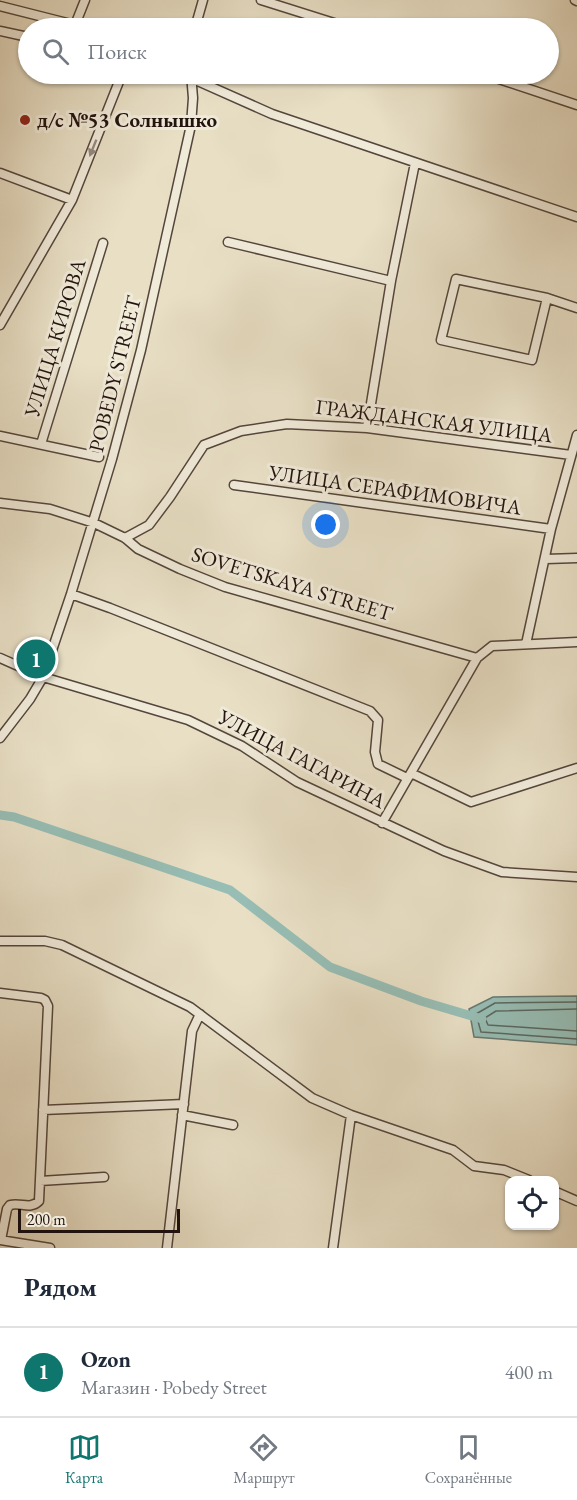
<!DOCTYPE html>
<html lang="ru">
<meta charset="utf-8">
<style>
:root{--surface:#fff;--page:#f2f2f3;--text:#1f2937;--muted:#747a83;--line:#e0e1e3;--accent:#0f766e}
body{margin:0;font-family:"EB Garamond",serif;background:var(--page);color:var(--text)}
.controls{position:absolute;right:18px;bottom:18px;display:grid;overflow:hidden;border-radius:12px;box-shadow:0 2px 4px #0004}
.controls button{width:54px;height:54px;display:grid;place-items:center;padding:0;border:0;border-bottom:2px solid var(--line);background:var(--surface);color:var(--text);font:30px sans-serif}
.scale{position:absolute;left:18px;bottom:15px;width:162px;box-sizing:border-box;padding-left:6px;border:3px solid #22130e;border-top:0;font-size:16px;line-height:21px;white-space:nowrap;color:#22130e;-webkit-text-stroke:4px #f0ead9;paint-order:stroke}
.you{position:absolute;left:326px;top:525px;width:21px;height:21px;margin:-15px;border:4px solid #fff;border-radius:50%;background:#1a73e8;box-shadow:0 0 0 9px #1a73e833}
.badge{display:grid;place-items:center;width:39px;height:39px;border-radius:50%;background:var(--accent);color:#fff;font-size:20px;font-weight:700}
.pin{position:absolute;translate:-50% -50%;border:3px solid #fff;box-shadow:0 2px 6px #0006}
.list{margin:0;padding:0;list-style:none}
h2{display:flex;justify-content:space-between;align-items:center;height:78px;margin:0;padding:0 24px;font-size:26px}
h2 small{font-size:20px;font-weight:400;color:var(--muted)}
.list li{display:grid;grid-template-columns:39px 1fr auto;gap:18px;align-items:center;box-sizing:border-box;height:90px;padding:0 24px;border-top:2px solid var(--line)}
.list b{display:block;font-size:22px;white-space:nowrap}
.list p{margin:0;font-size:20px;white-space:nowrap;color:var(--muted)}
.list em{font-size:20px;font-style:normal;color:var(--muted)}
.icon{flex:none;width:33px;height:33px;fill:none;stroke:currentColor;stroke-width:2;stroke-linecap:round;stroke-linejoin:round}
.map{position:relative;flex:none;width:577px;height:1248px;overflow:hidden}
.search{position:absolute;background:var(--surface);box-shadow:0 2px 4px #0004;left:18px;right:18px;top:18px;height:66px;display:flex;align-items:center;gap:15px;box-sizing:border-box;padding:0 21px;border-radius:33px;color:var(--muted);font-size:22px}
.sheet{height:168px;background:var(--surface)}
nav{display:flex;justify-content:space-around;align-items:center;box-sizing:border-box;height:84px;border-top:2px solid var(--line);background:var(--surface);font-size:16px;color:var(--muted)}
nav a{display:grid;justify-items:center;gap:3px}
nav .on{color:var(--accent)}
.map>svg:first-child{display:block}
.water{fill:#97bdb4;stroke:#687972;stroke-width:1.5}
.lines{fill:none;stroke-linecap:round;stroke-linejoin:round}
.shore{stroke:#5c6861;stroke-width:1.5}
.river{stroke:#97bdb4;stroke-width:9}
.minor-casing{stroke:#54463c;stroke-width:11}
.minor{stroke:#f0ead9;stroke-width:8}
.oneway{fill:#93897e}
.poi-dot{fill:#8f2418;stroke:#f0ead9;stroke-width:2}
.labels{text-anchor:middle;stroke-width:6;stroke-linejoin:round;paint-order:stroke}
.poi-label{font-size:21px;font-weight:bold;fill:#22130e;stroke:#f0ead9;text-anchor:start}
.street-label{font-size:21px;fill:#22130e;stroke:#f0ead9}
</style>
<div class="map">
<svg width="577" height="1248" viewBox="0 0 577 1248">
<rect width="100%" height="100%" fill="#e8dfc5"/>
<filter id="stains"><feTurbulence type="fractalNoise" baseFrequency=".00333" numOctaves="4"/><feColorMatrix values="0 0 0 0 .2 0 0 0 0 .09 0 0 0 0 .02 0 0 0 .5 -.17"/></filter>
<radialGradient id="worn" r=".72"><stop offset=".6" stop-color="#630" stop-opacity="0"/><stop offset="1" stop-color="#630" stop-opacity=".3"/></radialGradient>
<path class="water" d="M 577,996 L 577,1045 L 474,1037 L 469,1009 L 493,997 Z"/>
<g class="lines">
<path class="shore" d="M 577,1002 L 495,1003 L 476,1014 L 481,1032 L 577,1039
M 577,1009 L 496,1011 L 485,1018 L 488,1025 L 577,1031"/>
<path class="river" d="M 0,815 L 14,817 L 230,890 L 330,967 L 421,1001 L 482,1019"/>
<g class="minor-casing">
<path id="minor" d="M 261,0 L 350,28
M 575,0 L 577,1
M 0,6 L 75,25 L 83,28
M 75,25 L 85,0
M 195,28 L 203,0
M 0,31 L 28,37
M 173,74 L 191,78 L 272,114 L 577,217
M 484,74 L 577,105
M 0,173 L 72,200
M 228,242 L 391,281
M 547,298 L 532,360 L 441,340 L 456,279 L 547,298 L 577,308
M 0,325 L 72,200 L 122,74
M 367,428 L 391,281 L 415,163
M 0,436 L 99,457
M 41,444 L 103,243
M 234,485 L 551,529
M 0,503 L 50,509 L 94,523 L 125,538 L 138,549 L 180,569 L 225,587 L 477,658
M 125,538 L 149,525 L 170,497 L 204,445 L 241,431 L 287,424 L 367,428 L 571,455
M 546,559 L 577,558
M 71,594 L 110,608 L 370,711 L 378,720 L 375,752 L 378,764 L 407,778
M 526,644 L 551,529 L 577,435
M 0,658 L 43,677 L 188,720 L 242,746 L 297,782 L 444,851 L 502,872 L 577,877
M 0,738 L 30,699 L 43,677 L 71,594 L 112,459 L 141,350 L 191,125 L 193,98 L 191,74
M 411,773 L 471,802 L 577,768
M 382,823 L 477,658 L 492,646 L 577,642
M 0,941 L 45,941 L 62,945 L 190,1007 L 312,1098 L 351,1115 L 453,1150 L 474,1166 L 504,1170 L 529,1180
M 0,993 L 41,998 L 45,1000 L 48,1006 L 39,1201 C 30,1210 21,1202 10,1205 L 7,1209 L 1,1240
M 43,1110 L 184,1104
M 182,1115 L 233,1125
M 40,1181 L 104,1177
M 554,1191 L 577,1201
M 0,1240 L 50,1248
M 167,1248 L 192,1031 L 200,1014
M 333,1248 L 351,1115"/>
</g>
<use href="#minor" class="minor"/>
</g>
<defs><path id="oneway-solid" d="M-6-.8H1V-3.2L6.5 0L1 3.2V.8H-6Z" transform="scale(1.5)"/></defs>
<use class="oneway" href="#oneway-solid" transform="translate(93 148) rotate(112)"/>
<circle class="poi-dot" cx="25" cy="120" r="6"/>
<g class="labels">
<g class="poi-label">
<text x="37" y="127">д/с №53 Солнышко</text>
</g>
<g class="street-label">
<text transform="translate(55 338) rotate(-73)" y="7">УЛИЦА КИРОВА</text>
<text transform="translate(115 374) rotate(-76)" y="7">POBEDY STREET</text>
<text transform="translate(434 421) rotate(7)" y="7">ГРАЖДАНСКАЯ УЛИЦА</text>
<text transform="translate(395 490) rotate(8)" y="7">УЛИЦА СЕРАФИМОВИЧА</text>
<text transform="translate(292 584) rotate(17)" y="7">SOVETSKAYA STREET</text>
<text transform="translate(302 759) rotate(28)" y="7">УЛИЦА ГАГАРИНА</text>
</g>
</g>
<rect width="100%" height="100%" filter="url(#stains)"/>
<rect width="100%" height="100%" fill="url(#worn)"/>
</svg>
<div class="controls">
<button><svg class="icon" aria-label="locate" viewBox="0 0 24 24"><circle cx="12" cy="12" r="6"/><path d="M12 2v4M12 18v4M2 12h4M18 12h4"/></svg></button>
</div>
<div class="scale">200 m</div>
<div class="you"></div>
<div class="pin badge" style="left:36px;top:659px">1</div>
<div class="search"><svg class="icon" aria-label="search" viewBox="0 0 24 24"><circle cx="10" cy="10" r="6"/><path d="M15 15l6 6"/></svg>Поиск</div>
</div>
<section class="sheet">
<h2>Рядом<small></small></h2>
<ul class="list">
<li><span class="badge">1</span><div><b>Ozon</b><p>Магазин · Pobedy Street</p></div><em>400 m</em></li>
</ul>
</section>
<nav>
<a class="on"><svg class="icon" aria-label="map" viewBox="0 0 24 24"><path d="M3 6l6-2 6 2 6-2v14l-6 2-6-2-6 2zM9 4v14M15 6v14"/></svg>Карта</a>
<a><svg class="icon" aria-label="directions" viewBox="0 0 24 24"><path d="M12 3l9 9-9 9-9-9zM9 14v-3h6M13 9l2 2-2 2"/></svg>Маршрут</a>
<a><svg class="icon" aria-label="saved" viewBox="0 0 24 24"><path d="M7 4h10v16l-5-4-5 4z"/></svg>Сохранённые</a>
</nav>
